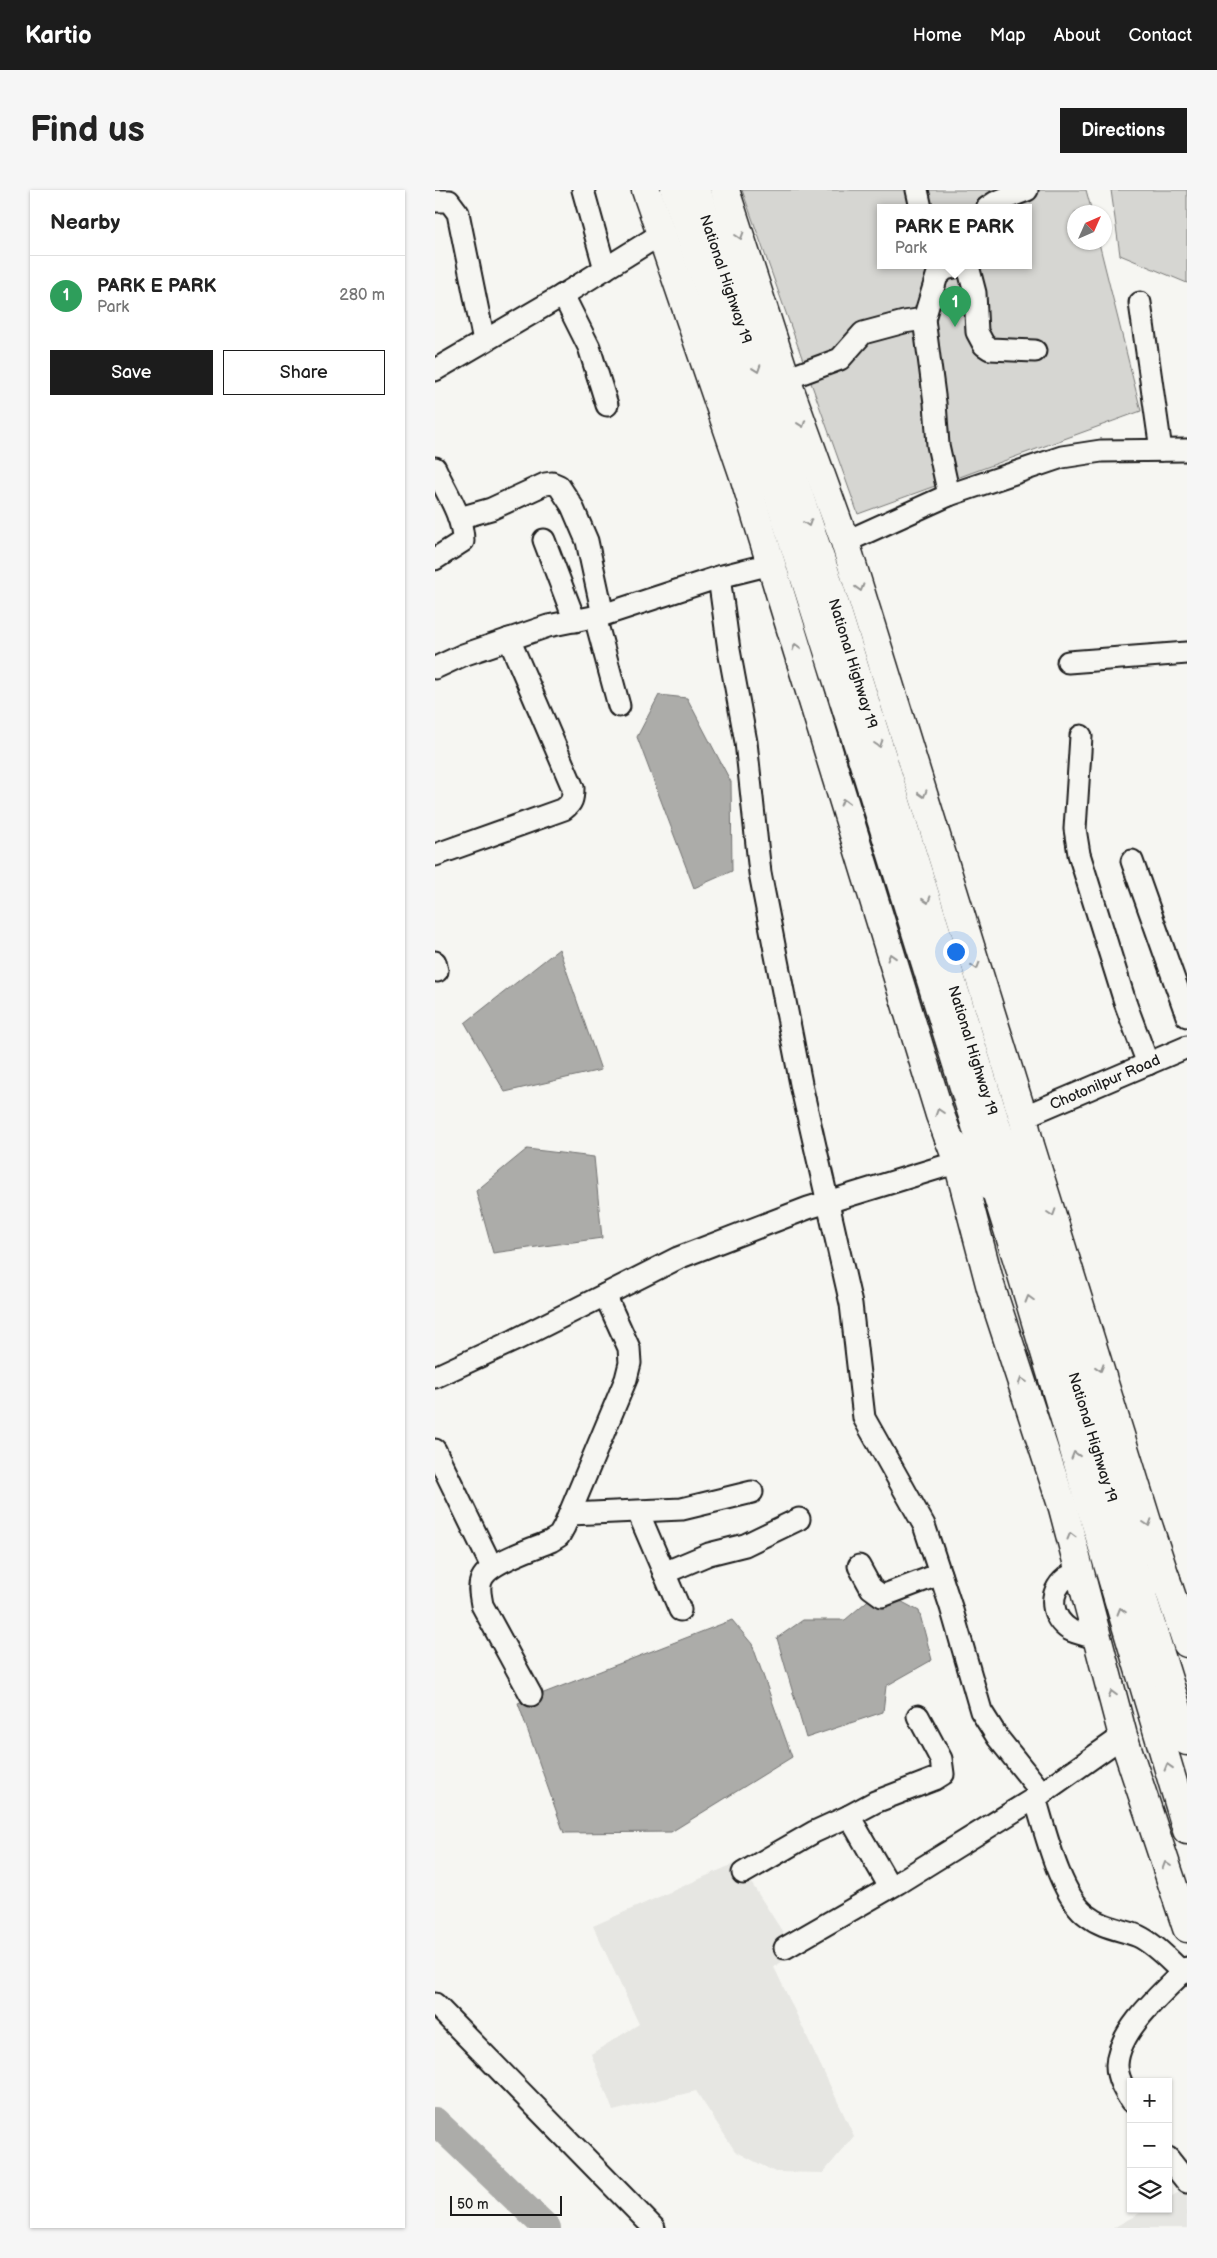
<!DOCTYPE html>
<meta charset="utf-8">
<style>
:root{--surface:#fff;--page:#f6f6f6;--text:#222;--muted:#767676;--line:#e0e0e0;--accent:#1c1c1c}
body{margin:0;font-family:"Balsamiq Sans",sans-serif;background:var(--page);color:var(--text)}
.controls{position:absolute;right:15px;bottom:15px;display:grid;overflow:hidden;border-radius:0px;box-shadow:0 1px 4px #0004}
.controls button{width:45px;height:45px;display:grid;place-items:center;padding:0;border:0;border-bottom:1px solid var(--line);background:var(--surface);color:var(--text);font:25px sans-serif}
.compass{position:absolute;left:632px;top:15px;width:45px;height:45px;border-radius:50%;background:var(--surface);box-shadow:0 1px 4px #0004;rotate:45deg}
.scale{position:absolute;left:15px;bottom:12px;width:112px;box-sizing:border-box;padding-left:5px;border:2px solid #1c1c1c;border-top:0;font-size:14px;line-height:18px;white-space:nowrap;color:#1c1c1c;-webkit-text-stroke:4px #f6f6f2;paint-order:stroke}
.you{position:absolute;left:520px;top:761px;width:18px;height:18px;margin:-12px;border:4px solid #fff;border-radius:50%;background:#1a73e8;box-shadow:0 0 0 8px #1a73e833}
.badge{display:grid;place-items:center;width:32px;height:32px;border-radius:50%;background:var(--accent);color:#fff;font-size:16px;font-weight:700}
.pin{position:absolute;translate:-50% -41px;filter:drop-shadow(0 1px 2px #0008)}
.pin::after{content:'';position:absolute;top:26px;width:18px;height:15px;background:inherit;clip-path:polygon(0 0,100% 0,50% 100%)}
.popup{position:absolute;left:442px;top:14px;width:155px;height:65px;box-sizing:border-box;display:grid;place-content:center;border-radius:0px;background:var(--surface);filter:drop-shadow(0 1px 4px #0005);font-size:16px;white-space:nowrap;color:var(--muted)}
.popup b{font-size:19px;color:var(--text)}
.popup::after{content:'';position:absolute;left:50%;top:100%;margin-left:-10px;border:10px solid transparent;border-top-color:var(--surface)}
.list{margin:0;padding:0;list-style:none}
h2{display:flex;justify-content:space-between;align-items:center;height:65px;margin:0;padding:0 20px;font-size:21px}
h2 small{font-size:16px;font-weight:400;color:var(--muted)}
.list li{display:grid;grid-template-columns:32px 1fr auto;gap:15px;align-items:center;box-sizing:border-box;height:80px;padding:0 20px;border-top:1px solid var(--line)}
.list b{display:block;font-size:19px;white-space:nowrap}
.list p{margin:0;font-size:16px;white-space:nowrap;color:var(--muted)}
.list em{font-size:16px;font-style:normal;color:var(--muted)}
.actions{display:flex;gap:10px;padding:15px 20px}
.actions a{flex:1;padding:11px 0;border:1px solid var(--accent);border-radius:0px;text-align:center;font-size:18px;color:var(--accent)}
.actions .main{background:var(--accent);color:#fff}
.icon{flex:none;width:28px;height:28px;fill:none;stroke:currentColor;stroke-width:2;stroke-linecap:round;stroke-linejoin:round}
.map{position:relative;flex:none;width:752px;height:2038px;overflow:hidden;border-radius:0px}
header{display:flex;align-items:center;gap:30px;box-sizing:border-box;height:70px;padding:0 25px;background:var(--accent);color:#fff}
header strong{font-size:24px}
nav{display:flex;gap:28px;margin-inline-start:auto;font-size:18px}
.intro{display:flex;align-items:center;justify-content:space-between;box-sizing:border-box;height:120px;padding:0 30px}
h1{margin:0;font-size:35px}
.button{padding:12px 22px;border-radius:0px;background:var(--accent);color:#fff;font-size:18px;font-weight:700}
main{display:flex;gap:30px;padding:0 30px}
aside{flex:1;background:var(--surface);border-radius:0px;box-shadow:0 1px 4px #0004}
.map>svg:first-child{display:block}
.built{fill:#e6e6e2}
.green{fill:#d6d6d2;stroke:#797977;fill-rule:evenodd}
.water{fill:#acaca9;stroke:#727271}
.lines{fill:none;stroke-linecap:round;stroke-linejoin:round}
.river{stroke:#acaca9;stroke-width:28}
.minor-casing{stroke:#1c1c1c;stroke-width:25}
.major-casing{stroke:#1c1c1c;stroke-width:31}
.highway-casing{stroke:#1c1c1c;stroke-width:31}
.minor{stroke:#f6f6f2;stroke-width:21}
.major{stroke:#f6f6f2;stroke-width:28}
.highway{stroke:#f6f6f2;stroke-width:28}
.oneway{stroke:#949492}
.labels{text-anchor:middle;stroke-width:5;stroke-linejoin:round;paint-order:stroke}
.street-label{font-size:15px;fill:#1c1c1c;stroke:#f6f6f2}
</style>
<header>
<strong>Kartio</strong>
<nav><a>Home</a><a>Map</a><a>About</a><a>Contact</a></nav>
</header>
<div class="intro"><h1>Find us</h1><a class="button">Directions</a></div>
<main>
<aside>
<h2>Nearby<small></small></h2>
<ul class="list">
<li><span class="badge" style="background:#2e9e5b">1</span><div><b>PARK E PARK</b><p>Park</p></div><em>280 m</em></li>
</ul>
<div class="actions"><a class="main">Save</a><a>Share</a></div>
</aside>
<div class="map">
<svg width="752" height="2038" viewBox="0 0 752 2038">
<rect width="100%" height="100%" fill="#f6f6f2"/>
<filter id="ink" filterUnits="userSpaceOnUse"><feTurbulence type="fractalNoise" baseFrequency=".02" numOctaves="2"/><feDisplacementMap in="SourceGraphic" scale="10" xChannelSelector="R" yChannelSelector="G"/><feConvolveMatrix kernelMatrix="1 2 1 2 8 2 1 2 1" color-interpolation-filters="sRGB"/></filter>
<g filter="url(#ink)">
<path class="built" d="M 303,1672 L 361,1763 L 339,1777 L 419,1946 L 388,1983 L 340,1982 L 300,1961 L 261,1901 L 178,1921 L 156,1864 L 204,1834 L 158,1736 Z
M 752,1998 L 752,2038 L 678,2038 L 712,2019 L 733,2019 L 733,2008 Z"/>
<path class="green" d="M 307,0 L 651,0 L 657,22 L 640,22 L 640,52 L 664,53 L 706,221 L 423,324 ZM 446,18 L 594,18 L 594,76 L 446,76 Z
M 676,0 L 752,0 L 752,93 L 685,65 Z"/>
<path class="water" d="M 224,505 L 252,508 L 296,592 L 297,681 L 259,698 L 202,547 Z
M 124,759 L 166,880 L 70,902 L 30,833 Z
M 92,959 L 159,967 L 167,1048 L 58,1063 L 41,1001 Z
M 445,1400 L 484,1421 L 497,1470 L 451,1496 L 448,1522 L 371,1548 L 342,1448 L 368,1430 L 410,1430 Z
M 297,1430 L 317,1454 L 357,1567 L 236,1642 L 129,1643 L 83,1513 Z"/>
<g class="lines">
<path class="river" d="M 0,1931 L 112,2038"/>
<g class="minor-casing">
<g id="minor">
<path d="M 148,0 L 170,79"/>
<path d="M 482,0 L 486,18"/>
<path d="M 0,11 L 14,11 L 23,23 L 49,151"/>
<path d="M 552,18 L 561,12 L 592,0"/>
<path d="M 533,76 L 540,103 L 542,142 L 549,155 L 555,159 L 600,161"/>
<path d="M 128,105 L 154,157 L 172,215"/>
<path d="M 705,113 L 726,260"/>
<path d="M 489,129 L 500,213 L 503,255 L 514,305"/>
<path d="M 0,180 L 128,105 L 226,44"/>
<path d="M 351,189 L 405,169 L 428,143 L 469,132 L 489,129 L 502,86 L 510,79 L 523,76"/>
<path d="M 0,278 C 10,301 28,325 28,351 L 0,369"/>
<path d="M 24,328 L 56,319 L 110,294 L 117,293 L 124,296 L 137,316 L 152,351 L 168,425"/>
<path d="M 109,350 L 140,431"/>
<path d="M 410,352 L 514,305 L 627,267 L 666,261 L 752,260"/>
<path d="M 284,387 L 294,460 L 311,552 L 325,683 L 367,899 L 416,1114 L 429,1228 L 489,1335 L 516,1417 L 546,1521 L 563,1548 L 607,1603"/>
<path d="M 160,427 L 184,516"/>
<path d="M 633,472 L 752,463"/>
<path d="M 0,478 L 28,465 L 113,436 L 168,425 L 284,387 L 336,374"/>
<path d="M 646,546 L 640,639 L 644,664 L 691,815 L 713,874"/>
<path d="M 0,665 L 129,619 C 137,613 138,609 138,598 L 74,449"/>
<path d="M 697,671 L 752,826"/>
<path d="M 0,772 L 2,781"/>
<path id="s1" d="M 588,927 L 752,857"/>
<path d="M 0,1187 L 80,1150 L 243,1068 L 373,1018 L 523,972"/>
<path d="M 0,1260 L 57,1377"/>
<path d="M 203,1322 L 245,1420"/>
<path d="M 135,1324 L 247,1319 L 317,1302"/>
<path d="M 424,1376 L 436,1398 L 447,1406 L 505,1384"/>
<path d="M 645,1381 C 641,1384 635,1385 631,1388 C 612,1403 616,1428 635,1440 C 642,1444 653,1445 661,1448"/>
<path d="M 229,1383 L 274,1364 L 310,1355 L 364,1329"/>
<path d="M 96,1505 L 47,1415 C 46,1407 43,1399 46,1391 C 52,1372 98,1359 116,1351 L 124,1346 L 129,1337 L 191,1189 L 195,1173 L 194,1158 L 170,1105"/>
<path d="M 600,1608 C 610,1640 625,1707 653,1726 C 668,1738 686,1739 703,1746 C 720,1754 734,1770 747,1782"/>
<path d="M 414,1626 L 440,1612 L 500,1589 L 508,1584 L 506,1569 L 483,1526"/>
<path d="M 308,1683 L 379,1642 L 414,1626 L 455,1697"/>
<path d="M 350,1758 L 463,1693 L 600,1608 L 688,1546"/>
<path d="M 0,1814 L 219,2038"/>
<path d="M 696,1911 C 689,1900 682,1888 682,1875 C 683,1840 729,1801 752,1778"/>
<path d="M 733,1968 L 752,1992"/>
</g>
</g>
<g class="major-casing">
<path id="major" d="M 211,0 L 309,286 L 505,925 L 523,972 L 556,1098 L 628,1318 L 688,1546 L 752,1738
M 290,0 L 351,189 L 410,352 L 588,927 L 594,952 L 712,1332 L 752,1453"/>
</g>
<g class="highway-casing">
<g id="highway">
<path d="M 240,0 L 337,285 L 426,564 L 585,1078 L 752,1640"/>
<path id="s2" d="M 261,0 L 391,386 L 752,1551"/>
<path d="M 514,949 L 554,996"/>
<path d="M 581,998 L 594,952"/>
<path d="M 702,1393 L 731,1389"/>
</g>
</g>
<use href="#minor" class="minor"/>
<use href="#major" class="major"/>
<use href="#highway" class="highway"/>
</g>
<defs><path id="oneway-chevron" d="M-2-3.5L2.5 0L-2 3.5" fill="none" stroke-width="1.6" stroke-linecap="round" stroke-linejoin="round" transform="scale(1.25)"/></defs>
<g class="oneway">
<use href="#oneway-chevron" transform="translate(305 46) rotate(72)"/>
<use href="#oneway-chevron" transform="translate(322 179) rotate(71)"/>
<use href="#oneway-chevron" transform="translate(367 234) rotate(70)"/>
<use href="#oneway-chevron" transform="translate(373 333) rotate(72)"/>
<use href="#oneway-chevron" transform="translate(425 398) rotate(73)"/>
<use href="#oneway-chevron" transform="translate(361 457) rotate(-107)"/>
<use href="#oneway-chevron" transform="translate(444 554) rotate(72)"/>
<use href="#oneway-chevron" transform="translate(488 604) rotate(73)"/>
<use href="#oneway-chevron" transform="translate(409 612) rotate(-107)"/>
<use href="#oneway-chevron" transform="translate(492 710) rotate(73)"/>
<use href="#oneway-chevron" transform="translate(456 767) rotate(-107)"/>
<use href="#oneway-chevron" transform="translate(541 776) rotate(73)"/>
<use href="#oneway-chevron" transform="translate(504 922) rotate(-108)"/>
<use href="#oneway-chevron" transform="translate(617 1023) rotate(72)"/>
<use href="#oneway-chevron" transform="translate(594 1109) rotate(-106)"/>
<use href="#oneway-chevron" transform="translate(665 1178) rotate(73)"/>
<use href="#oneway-chevron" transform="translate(587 1191) rotate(-108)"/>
<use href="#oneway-chevron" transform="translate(640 1265) rotate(-107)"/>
<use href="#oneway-chevron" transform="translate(713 1333) rotate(72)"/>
<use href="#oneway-chevron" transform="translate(636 1346) rotate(-105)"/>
<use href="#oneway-chevron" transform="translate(686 1421) rotate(-106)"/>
<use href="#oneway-chevron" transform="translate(677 1504) rotate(-106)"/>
<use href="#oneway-chevron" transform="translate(733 1577) rotate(-107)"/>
<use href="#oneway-chevron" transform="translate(731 1675) rotate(-108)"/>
</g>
</g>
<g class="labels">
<g class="street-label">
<text dy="5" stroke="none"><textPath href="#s2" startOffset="94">National Highway 19</textPath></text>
<text dy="5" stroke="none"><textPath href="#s2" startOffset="499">National Highway 19</textPath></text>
<text dy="5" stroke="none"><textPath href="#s2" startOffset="904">National Highway 19</textPath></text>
<text dy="5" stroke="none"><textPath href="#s1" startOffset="89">Chotonilpur Road</textPath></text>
<text dy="5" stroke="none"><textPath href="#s2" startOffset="1309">National Highway 19</textPath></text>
</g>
</g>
</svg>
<div class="controls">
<button>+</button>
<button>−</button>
<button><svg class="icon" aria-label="layers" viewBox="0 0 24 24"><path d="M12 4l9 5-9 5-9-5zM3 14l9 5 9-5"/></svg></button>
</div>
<svg class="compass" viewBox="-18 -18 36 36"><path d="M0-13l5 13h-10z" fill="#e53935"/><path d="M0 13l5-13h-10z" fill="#767676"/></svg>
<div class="scale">50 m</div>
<div class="you"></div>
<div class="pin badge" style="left:520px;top:137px;background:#2e9e5b">1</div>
<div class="popup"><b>PARK E PARK</b>Park</div>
</div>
</main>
